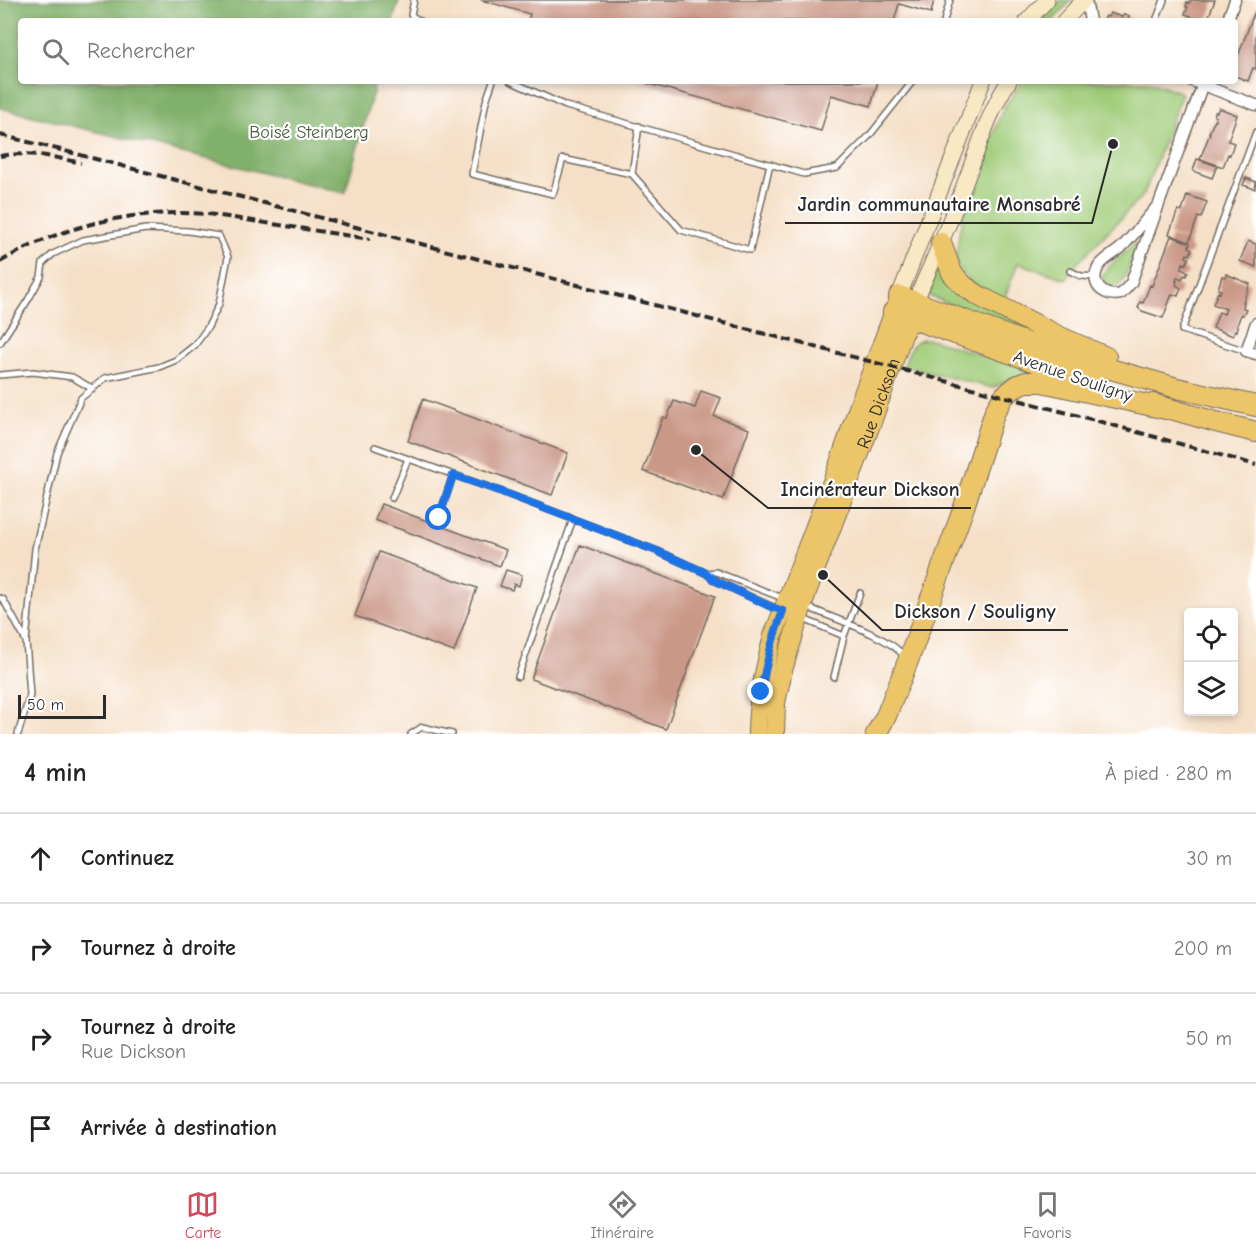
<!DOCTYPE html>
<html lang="fr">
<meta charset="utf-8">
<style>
:root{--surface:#fff;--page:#f2f2f2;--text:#222;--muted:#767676;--line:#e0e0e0;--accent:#d1495b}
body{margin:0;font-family:"Comic Neue",sans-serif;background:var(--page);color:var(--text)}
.controls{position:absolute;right:18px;bottom:18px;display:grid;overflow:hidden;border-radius:6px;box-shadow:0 3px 9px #0003}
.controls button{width:54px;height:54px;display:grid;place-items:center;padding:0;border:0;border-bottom:2px solid var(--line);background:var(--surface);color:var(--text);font:30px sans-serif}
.scale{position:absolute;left:18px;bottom:15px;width:88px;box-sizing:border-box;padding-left:6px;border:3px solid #2b2b2b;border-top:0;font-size:16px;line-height:21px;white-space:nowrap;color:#2b2b2b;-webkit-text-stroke:4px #fff;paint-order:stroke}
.stop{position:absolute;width:18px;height:18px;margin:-14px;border:4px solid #1a73e8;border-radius:50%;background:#fff}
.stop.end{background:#1a73e8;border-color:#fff;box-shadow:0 2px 6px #0008}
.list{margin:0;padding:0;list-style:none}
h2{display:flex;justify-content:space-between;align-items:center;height:78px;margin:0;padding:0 24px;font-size:26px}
h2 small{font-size:20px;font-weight:400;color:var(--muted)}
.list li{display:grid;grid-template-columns:39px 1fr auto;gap:18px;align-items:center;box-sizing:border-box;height:90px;padding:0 24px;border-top:2px solid var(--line)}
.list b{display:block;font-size:22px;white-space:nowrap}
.list p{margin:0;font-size:20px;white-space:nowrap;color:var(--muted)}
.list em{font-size:20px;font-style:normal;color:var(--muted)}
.icon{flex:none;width:33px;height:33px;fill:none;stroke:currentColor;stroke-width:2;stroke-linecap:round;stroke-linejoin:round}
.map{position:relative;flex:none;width:1256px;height:734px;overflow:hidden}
.search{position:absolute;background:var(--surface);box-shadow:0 3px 9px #0003;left:18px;right:18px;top:18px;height:66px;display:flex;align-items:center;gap:15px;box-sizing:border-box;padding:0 21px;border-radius:6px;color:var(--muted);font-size:22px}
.sheet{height:438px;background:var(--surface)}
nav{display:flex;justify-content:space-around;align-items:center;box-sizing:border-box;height:84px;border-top:2px solid var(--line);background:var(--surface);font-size:16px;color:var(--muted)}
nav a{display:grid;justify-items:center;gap:3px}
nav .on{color:var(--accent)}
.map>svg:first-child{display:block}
.green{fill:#a0cc79;stroke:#667c52;stroke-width:1.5}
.forest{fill:#80b069;stroke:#566e4a;stroke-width:1.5}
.building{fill:#ca9887}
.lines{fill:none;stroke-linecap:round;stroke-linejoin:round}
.lane-casing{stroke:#726a61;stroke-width:8}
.street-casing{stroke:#726a61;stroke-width:13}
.secondary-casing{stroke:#726a61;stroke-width:17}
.primary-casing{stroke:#726a61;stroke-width:20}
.highway-casing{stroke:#726a61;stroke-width:22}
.lane{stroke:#fff;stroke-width:5}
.street{stroke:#fff;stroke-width:10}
.secondary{stroke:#f8e8c3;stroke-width:15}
.primary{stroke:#edc569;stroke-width:18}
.highway{stroke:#edc569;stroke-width:20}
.rail{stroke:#2b2b2b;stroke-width:4;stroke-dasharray:9 4.5;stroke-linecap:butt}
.route{stroke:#1a73e8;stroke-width:8}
.labels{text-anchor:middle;stroke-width:4.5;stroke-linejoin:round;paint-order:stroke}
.park-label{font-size:18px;fill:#4e5b42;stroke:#fff}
.street-label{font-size:18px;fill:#2b2b2b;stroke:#fff}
.leader{fill:none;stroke:#2b2b2b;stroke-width:2}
.callout-dot{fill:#2b2b2b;stroke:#fff;stroke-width:2}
.callout-label{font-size:20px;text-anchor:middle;font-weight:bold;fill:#2b2b2b;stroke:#fff;stroke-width:4.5;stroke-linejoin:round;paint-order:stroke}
</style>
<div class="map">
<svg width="1256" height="734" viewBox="0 0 1256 734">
<rect width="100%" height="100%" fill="#fff"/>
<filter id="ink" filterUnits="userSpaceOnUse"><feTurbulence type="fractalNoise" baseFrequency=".0167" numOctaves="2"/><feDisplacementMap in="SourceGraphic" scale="12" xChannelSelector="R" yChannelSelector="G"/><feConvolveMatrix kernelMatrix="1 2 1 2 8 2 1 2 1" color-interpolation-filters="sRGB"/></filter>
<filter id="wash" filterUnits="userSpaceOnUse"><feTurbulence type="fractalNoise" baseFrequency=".008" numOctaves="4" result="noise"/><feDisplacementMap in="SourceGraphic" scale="24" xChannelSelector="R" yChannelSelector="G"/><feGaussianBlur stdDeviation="1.35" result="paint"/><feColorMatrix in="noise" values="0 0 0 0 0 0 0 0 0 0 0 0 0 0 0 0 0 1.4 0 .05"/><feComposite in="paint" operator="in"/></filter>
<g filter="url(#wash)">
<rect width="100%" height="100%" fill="#f5dfc6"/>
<path class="green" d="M 1061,0 L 1072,0 L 1052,21 L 1041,21 Z
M 1022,81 L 1150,81 L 1182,93 L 1144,194 L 1071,270 L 1066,279 L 1018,263 L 1003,302 L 973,286 L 957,265 L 956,256 L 960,229 L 965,209 L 998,122 L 1003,109 Z
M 1134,244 L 1137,245 C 1133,255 1125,286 1114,288 C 1110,288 1108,287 1105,285 L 1102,278 C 1105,267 1125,254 1134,244 Z
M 939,263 L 1032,331 L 1030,337 L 929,296 L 929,289 Z
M 923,339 L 934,340 L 997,360 L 1027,367 L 1028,374 L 1015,377 L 993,388 L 904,366 C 908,355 910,342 923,339 Z"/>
<path class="forest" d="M 0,0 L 399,0 L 393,21 L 21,21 L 21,81 L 376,81 L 345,193 L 0,108 Z"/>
<g id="blocks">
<path class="building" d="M 481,0 L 934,0 L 931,13 L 899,4 L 894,21 L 528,21 L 530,14 Z
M 1191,0 L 1215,0 L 1207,21 L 1197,18 L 1202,21 L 1189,21 L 1191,16 L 1185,14 L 1188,7 L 1186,7 L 1187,2 L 1189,3 Z
M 1256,8 L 1256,69 L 1253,68 L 1248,81 L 1235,76 L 1235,64 Z
M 1110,13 L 1122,17 L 1124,14 L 1129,16 L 1128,21 L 1104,20 L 1106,16 L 1108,17 Z
M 638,81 L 878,81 L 871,106 L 831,95 L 821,131 Z
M 1219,108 L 1237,115 L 1228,141 L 1234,143 L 1230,155 L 1228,154 L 1223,167 L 1200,159 L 1210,133 L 1209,133 L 1216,117 L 1214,116 L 1215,112 L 1217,112 Z
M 1197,159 L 1217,166 L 1212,178 L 1193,171 Z
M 1246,178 L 1256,182 L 1255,189 L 1243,185 Z
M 1187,195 L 1207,202 L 1201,218 L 1198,217 L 1189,242 L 1169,234 L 1178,210 L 1182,211 Z
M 1171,236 L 1190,243 L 1189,247 L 1192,249 L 1190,255 L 1187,254 L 1186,257 L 1189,258 L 1186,264 L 1183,263 L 1182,268 L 1188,272 L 1186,276 L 1184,275 L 1182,279 L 1177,277 L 1176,281 L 1177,281 L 1176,285 L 1181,288 L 1178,296 L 1172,294 L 1163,318 L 1142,311 L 1138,308 L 1140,302 L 1143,303 L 1150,285 L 1152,286 Z
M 1248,241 L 1256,244 L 1256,267 L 1240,261 Z
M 1226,274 L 1250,284 L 1243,302 L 1244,302 L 1243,308 L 1246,309 L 1243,315 L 1241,314 L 1237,326 L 1238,326 L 1237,331 L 1235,330 L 1233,336 L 1213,328 L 1219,312 L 1224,314 L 1226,309 L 1213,304 L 1218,292 L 1220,293 L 1221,290 L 1218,289 L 1222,276 L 1225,277 Z
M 701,391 L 721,398 L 714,416 L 749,429 L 723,500 L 643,471 L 663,417 L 667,418 L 674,401 L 695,408 Z
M 423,399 L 568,453 L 552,495 L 408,441 Z
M 381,504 L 506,550 L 500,566 L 375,520 Z
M 580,545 L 715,596 L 666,729 L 531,679 Z
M 379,552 L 477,588 L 454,652 L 355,616 Z
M 506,570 L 522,575 L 519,586 L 514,584 L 512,590 L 500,586 Z"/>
</g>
</g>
<g filter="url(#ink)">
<use href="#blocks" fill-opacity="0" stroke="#726a61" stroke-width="1.5"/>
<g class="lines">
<g class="lane-casing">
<path id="lane" d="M 414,0 L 411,15 L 420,21
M 944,21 L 950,0
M 1156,21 L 1164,0
M 493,81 L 486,101 L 472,174 L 553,194 L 563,159 L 632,174 L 681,230 L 750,250 L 770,164
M 510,81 L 566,106 L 804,174 L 837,168 L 870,135 L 913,81
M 632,174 L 639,126
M 1070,271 L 1081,276 L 1096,277
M 0,343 L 28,300 L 41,277 L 43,263 L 53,254 L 83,240 L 146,229 L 189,231 L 219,236 L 228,257 L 219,304 L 208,327 L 195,345 L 176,360 L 159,367 L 105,378 L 81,398 L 57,453 L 35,549 L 26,641
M 1246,351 L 1182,330 L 1256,132
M 0,375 L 33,372 L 72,377 L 93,389
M 375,447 L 502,492 L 657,551 L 706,573 L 714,580 L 781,611
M 392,498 L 408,459
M 439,518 L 453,475
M 706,573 L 716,572 L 785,599
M 0,598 L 3,599 L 26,641 L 30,695 L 18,734
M 805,606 C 831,618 888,635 905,657
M 801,618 L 844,636
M 518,677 L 573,519
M 834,677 L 844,636 L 860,593
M 411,734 L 422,727 L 452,734"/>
</g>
<g class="street-casing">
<path id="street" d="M 1086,0 L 1090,21
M 1227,21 L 1235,0
M 1192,81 L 1256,105
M 1159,204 C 1146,219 1135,234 1121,248 C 1114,254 1104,259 1099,266 C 1088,284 1104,298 1121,294 L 1131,283 L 1159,204 L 1204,81
M 1256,323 L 1246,351 L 1256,354"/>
</g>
<g class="secondary-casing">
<path id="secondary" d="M 1027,21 L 1047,0
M 1064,21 L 1084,0
M 899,296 L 983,81
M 915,302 C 932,263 950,223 965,183 C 978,149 989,111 1009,81"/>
</g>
<g class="primary-casing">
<g id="primary">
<path d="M 757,734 C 757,701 765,667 773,636 L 838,466 L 860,402 L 899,298"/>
<path id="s1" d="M 775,734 L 776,703 L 783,670 L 807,592 L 872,422 L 914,304"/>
</g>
</g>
<g class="highway-casing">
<path id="highway" d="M 941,243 L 952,273 L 964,286 L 979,296 L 1058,336 L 1106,357
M 899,296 L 1051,352 L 1177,388 L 1256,406
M 893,312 L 1095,383
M 1153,404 L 1216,422 L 1256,432
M 876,734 L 886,716 L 908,661 L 964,507 L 995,411 L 1004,396 L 1018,385 L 1026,382 L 1042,382 L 1166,409"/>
</g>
<use href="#lane" class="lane"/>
<use href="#street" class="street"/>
<use href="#secondary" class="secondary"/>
<use href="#primary" class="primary"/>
<use href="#highway" class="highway"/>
<path class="rail" d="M 0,135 L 65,151 L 1087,418 L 1256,465
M 0,156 C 27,151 55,157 81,163
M 0,262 C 64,224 135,209 208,214 L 370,239"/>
</g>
</g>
<g class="lines" filter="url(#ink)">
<path class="route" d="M 439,518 L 453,475 L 502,492 L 657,551 L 706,573 L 714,580 L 769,606 L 783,611 C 772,638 766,663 761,692"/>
</g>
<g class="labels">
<g class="park-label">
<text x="309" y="138">Boisé Steinberg</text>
</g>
<g class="street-label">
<text transform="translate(1073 376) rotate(19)" y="6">Avenue Souligny</text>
<text dy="6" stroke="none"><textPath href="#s1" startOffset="348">Rue Dickson</textPath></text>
</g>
</g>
<path class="leader" d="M1113 144L1092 223H785M696 450L768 508H971M823 575L882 630H1068"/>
<g class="callout-dot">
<circle cx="1113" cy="144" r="6"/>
<circle cx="696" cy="450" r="6"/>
<circle cx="823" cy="575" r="6"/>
</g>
<g class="callout-label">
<text x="939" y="211">Jardin communautaire Monsabré</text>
<text x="870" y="496">Incinérateur Dickson</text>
<text x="975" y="618">Dickson / Souligny</text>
</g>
</svg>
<div class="controls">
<button><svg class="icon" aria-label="locate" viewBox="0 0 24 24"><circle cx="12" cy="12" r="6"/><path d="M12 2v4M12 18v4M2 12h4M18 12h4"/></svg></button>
<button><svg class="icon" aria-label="layers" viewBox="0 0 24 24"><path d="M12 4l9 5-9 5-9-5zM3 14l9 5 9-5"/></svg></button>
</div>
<div class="scale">50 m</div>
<div class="stop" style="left:439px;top:518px"></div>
<div class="stop end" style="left:761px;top:692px"></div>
<div class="search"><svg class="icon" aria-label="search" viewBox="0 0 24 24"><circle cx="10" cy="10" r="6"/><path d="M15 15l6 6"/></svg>Rechercher</div>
</div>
<section class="sheet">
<h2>4 min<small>À pied · 280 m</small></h2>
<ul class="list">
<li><svg class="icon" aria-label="ahead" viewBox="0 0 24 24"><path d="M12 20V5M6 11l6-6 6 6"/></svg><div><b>Continuez</b></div><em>30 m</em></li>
<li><svg class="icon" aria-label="right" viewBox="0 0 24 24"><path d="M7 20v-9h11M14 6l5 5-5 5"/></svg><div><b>Tournez à droite</b></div><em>200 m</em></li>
<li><svg class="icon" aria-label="right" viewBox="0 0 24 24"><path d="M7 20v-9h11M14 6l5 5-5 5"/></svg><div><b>Tournez à droite</b><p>Rue Dickson</p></div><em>50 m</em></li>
<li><svg class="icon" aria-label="arrive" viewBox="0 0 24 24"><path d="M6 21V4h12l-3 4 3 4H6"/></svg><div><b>Arrivée à destination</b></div></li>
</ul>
</section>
<nav>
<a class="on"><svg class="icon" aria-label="map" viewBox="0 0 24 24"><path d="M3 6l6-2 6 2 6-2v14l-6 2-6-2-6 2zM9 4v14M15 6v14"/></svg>Carte</a>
<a><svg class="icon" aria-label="directions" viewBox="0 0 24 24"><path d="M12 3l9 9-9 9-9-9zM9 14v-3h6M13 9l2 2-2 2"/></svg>Itinéraire</a>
<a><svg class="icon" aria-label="saved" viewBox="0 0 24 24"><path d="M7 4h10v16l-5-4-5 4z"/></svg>Favoris</a>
</nav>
